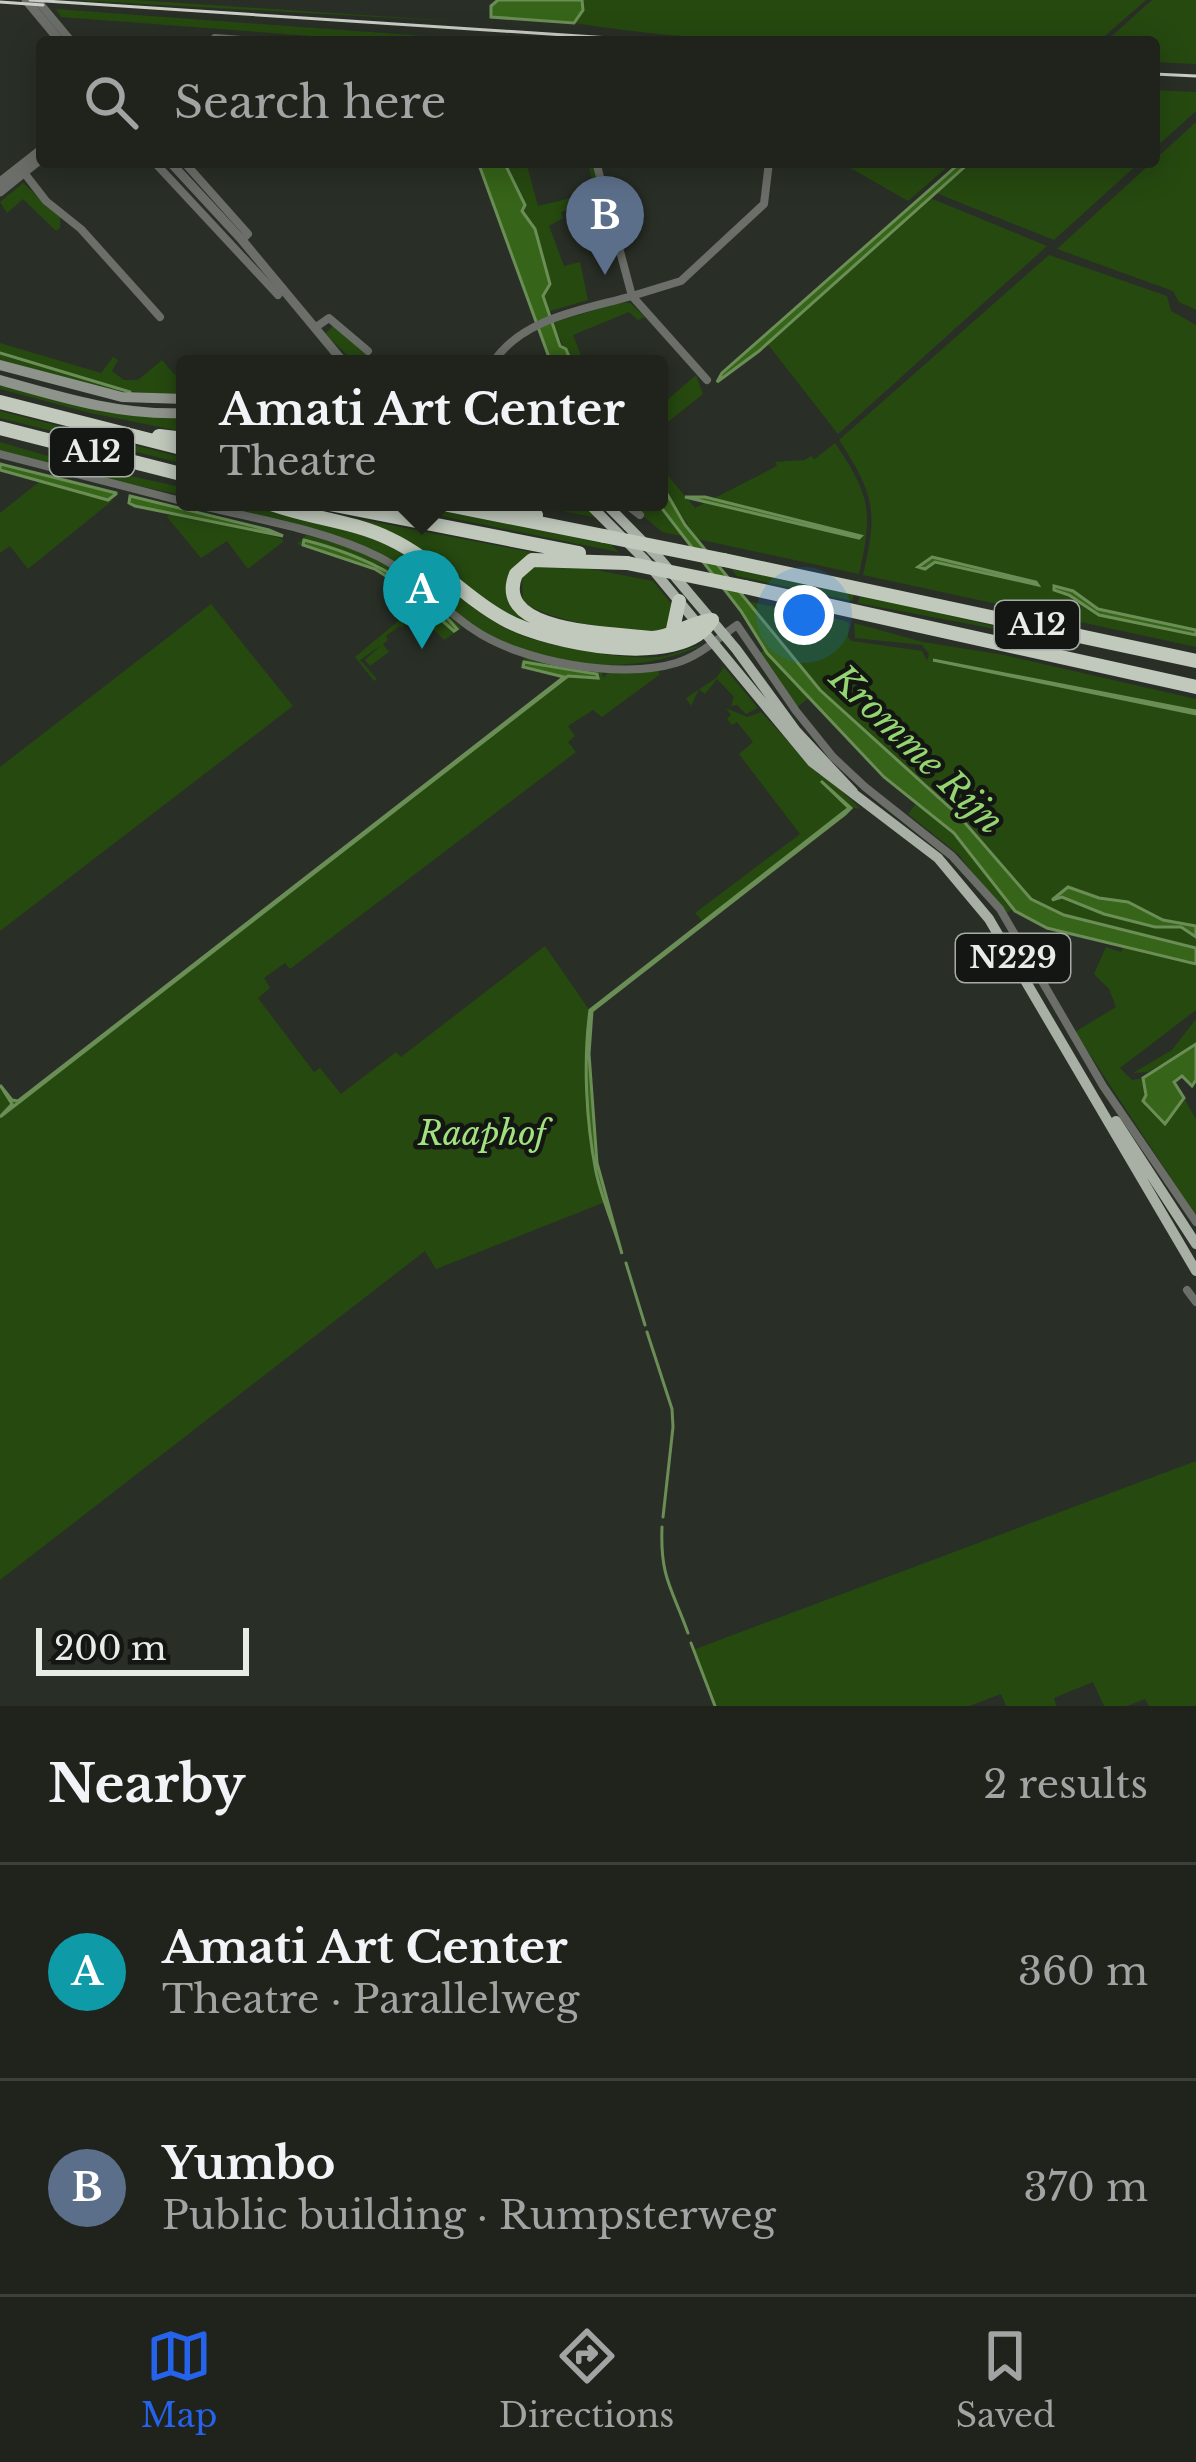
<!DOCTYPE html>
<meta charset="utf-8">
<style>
:root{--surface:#1f231c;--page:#2c2f29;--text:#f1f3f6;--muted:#a1a4a3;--line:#3c403b;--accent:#2563eb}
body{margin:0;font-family:"Libre Baskerville",serif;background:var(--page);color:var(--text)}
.scale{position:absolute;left:36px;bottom:30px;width:213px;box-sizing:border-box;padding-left:12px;border:6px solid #e8ece6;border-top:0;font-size:33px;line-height:42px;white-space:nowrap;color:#e8ece6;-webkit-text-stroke:9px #131612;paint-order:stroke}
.you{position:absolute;left:804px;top:615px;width:42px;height:42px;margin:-30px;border:9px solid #fff;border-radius:50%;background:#1a73e8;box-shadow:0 0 0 18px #1a73e833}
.badge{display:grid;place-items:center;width:78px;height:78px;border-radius:50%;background:var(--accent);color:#fff;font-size:39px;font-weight:700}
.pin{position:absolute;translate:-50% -99px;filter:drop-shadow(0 3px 6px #0008)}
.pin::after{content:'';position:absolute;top:63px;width:42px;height:36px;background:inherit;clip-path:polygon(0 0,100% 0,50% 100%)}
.popup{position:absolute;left:176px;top:355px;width:492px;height:156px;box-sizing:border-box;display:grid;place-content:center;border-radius:12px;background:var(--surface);filter:drop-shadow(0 3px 9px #0005);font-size:39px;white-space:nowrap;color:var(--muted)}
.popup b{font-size:45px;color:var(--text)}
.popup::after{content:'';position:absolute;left:50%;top:100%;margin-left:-24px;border:24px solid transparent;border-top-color:var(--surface)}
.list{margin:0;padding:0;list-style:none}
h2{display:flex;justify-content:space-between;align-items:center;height:156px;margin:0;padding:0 48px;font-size:51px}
h2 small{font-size:39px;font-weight:400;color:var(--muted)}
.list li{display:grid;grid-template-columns:78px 1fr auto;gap:36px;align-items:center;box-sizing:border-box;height:216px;padding:0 48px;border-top:3px solid var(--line)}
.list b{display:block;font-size:45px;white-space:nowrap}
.list p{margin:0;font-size:39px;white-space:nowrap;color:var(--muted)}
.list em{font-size:39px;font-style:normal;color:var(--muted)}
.icon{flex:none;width:66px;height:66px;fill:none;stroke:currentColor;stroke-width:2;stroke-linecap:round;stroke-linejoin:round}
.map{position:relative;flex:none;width:1196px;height:1706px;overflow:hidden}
.search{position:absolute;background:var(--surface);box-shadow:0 6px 30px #0003;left:36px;right:36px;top:36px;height:132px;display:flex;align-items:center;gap:30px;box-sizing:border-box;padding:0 42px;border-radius:12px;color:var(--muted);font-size:45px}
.sheet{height:588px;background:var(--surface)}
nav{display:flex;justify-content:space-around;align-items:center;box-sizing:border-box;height:168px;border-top:3px solid var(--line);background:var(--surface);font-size:33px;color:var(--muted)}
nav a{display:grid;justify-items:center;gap:6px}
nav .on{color:var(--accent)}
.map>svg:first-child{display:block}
.green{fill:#264910}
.water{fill:#366418;stroke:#6b8d56;stroke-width:3}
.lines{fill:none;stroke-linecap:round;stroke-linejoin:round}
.stream{stroke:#6b8d56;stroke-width:3}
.minor{stroke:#6b6e69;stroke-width:8}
.tertiary{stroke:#6b6e69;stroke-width:9}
.secondary{stroke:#8e938b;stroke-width:10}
.primary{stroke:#a8afa5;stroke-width:10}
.motorway{stroke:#c1c9bd;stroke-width:14}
.rail{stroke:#c9cdc6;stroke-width:3}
.motorway-bridge{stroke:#c1c9bd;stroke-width:14}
.labels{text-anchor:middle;stroke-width:9;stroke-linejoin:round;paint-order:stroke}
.shield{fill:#131612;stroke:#a8aca6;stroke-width:3}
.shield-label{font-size:30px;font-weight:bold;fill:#e8ece6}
.park-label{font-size:33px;font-style:italic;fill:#a1e27f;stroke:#131612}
.water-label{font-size:36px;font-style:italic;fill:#94d471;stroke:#131612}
</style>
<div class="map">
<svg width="1196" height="1706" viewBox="0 0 1196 1706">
<rect width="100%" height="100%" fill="#292f26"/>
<path class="green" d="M 73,0 L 136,0 L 468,22 Z
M 582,0 L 1146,0 L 1098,42 C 923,42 747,51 574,23 L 583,10 Z
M 1152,0 L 1196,0 L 1196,64 L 1154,62 L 1154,42 L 1105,42 Z
M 56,9 L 466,39 L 390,42 L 61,17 Z
M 1154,90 L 1196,92 L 1196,111 L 1154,149 Z
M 1196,122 L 1196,310 L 1179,302 L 1173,291 L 1057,249 Z
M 504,162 L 526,162 L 538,206 L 595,192 L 588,163 L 592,163 L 601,195 L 597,203 L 561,212 L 563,218 L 549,226 L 564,266 L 580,262 L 588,300 L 547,312 L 543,296 L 550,284 L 535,229 L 521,211 L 525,205 Z
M 840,162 L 953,162 L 908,201 Z
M 970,162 L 1140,162 L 1054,240 L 936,193 Z
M 23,183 L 60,216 L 60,228 L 56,231 L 23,199 L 7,213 L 0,202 Z
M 930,198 L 1047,246 L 838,434 L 766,342 Z
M 1049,255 L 1167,296 L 1171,311 L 1196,325 L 1196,630 L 1098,609 L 1073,591 L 1055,586 L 1099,615 L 1196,635 L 1196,647 L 863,575 C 878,512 875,495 839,440 Z
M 621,302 L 630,303 L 645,317 L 638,320 L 629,312 L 573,335 L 582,358 L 591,364 L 572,364 L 552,323 Z
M 333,326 L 383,364 L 349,364 L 347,355 L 325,334 Z
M 0,343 L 101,373 L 113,357 L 118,360 L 112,371 L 124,380 L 138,380 L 162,360 L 174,374 L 185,380 L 185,396 L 102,389 L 0,360 Z
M 696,375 L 703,394 L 659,429 L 659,407 Z
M 0,383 L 185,418 L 185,432 L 90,413 L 0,389 Z
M 0,411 L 185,458 L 185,464 L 0,418 Z
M 0,442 L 72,463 L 185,488 L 185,496 L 70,471 L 0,450 Z
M 835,443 C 871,496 873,512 859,574 L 697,539 L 659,480 L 659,465 L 695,508 L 777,466 L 775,462 L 805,460 L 811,456 L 815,459 Z
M 39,482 L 113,500 L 28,569 L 10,546 L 0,553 L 0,513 Z
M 210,502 C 263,502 361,520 404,551 C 443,580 477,618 523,636 C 558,648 623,660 659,657 C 674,655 689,647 702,645 C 625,681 525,667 458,614 C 434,595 414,571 386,557 C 333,529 268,518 210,502 Z
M 373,502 L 398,502 L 612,545 L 618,552 Z
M 515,502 L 580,502 L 598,518 Z
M 641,502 L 657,502 L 682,536 L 662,532 L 635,509 Z
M 176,512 L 280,538 L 284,541 L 248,569 L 227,541 L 201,558 L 167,517 Z
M 348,517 L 536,553 L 526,557 L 508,594 L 518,614 L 540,625 L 536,629 L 495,610 L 404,539 Z
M 307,535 L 357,550 L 398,570 L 462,628 L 444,640 L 417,613 L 403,623 L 403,629 L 400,626 L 386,636 L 388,640 L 383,644 L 389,652 L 370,666 L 365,660 L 380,646 L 360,660 L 377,679 L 374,681 L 355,657 L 421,602 L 454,631 L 457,627 L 379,565 L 297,544 Z
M 570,565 L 653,581 L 673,606 L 667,628 C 640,637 544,621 523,601 L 522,577 L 531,567 Z
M 731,569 L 854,594 L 852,601 L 737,576 Z
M 860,595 L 1059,641 L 858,603 Z
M 746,601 L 842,620 L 849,623 L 848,637 L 852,641 L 922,651 L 927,661 L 929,654 L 922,645 L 855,638 L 854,623 L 923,642 L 1004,655 L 1196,699 L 1196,711 L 939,662 L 1196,714 L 1196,926 L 1164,920 L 1128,902 L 1062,897 L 1104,914 L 1155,927 L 1181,927 L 1196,937 L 1196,948 L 1064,915 L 1031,899 L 959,816 L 820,690 Z
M 211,604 L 293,706 L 0,931 L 0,767 Z
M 767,649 L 767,654 L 809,698 L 796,708 L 759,653 Z
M 525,658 L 602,672 L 603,678 L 609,671 L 659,671 L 659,675 L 602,717 L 593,710 L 568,726 L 575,736 L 568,742 L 576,752 L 290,969 L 285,963 L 264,978 L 270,988 L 258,998 L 314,1072 L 320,1068 L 341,1094 L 396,1052 L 401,1057 L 545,946 L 590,1011 L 588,1058 L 596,1162 L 605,1202 L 436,1269 L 425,1251 L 0,1580 L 0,1085 L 15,1103 L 568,676 L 587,678 L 597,674 L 526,662 L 519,666 Z
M 724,667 L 758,708 L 746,714 L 737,705 L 731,706 L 734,697 L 717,679 L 705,694 L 699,689 L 691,706 L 686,698 L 716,678 Z
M 726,708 L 747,717 L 761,712 L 819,775 L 823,774 L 861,809 L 849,807 L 702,921 L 695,913 L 800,834 L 739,754 L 753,742 L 737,722 L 732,725 L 727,719 L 731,715 Z
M 917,802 L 954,833 L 1013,909 L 1005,914 L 958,854 L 908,814 Z
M 1106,947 L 1121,952 L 1124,947 L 1196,964 L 1196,1010 L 1120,1068 L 1132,1080 L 1143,1078 L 1146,1107 L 1165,1123 L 1184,1098 L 1196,1119 L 1196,1216 L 1075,1032 L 1116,1007 L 1109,989 L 1094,974 Z
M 1196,1019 L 1196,1044 L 1148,1072 L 1133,1073 L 1172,1050 Z
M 1196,1461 L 1196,1706 L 1149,1706 L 1145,1699 L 1127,1706 L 1104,1706 L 1093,1682 L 1054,1698 L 1056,1706 L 1006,1706 L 1001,1694 L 969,1706 L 715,1706 L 693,1650 Z"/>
<path class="water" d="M 498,0 L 582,0 L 583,10 L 574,23 L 491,17 L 491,6 Z
M 478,162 L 504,162 L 525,205 L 522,211 L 535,229 L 550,284 L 543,296 L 560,346 L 566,349 L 572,364 L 553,364 L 550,360 Z
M 961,162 L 970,162 L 759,351 L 717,382 L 722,373 Z
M 0,464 L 116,493 L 116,494 L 108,500 L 0,470 Z
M 659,480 L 685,525 L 820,690 L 959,816 L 1031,899 L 1064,915 L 1196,948 L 1196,964 L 1047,928 L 1015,911 L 954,833 L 884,777 L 767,653 L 741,611 L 657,502 Z
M 130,496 L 269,530 L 283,536 L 135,506 L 129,503 Z
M 685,497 L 705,497 L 861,536 L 859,538 Z
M 304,540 C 364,555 418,582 457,629 L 454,631 L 406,589 L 375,569 L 303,545 Z
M 932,557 L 1036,582 L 1038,585 L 935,562 L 925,569 L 918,567 Z
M 1054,586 L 1073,591 L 1098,609 L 1196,630 L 1196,635 L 1099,615 L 1069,595 L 1054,590 Z
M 933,660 L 1196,711 L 1196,714 Z
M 524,662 L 597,674 L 598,678 L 568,676 L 0,1117 L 12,1104 L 0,1085 L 12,1100 L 18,1101 L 564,677 L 523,667 Z
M 821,781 L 851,808 L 845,814 L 592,1011 L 589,1054 L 597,1163 L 622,1254 C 614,1226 602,1200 596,1172 C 586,1121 583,1061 590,1010 L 849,808 Z
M 1068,887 L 1099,898 L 1128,902 L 1163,920 L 1196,926 L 1196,937 L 1181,927 L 1155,927 L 1104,914 L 1062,897 L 1052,900 Z
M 1196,1044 L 1196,1080 L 1192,1086 L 1182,1076 L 1174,1082 L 1184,1098 L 1165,1124 L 1143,1101 L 1146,1095 L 1143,1078 Z"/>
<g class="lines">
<path class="stream" d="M 0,353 L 130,392
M 626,1263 L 645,1325
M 647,1332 L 672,1409 L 673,1427 L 663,1517
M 662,1527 C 660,1578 672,1588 688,1633
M 691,1643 L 715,1706"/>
<path class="minor" d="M 37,0 L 72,42
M 215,42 L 215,38 L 269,42
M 184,162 L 248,234 L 242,240
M 596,162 L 632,296 L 681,281 L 764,204 L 769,162
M 157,165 L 278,295
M 22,170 L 46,201 L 81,229 L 160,317
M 316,327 L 329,318 L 368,351
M 492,364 C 521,318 583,310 632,296 L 707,380
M 0,454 L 185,502
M 186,502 C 249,518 320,528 379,557 C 415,575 440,607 473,629 C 520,662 620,680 676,663 C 700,656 717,639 737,625 L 796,711 L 833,757 L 865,787 L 952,856 L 1000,909 L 1103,1086 L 1196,1222
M 623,502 L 640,515
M 1187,1290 L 1196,1302"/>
<path class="tertiary" d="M 26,0 L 61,42
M 170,162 L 242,240 L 345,364
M 0,182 L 42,149
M 0,192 L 42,158"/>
<path class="secondary" d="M 0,365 L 122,397 L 185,399
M 0,380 C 60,397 121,416 185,413"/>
<path class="primary" d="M 587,502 L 644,559 L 812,762 L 938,858 L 989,919 L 1196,1271
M 604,502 L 660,559 L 736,649 L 796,731 L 853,792
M 1116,1121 L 1196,1244"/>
<path class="motorway" d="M 0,402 L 185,449
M 0,428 L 185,475
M 159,436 L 185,439
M 266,502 C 306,518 351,520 390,539 C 433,559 463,597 504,619 C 547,643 682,671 712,620
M 319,502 L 579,553
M 433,502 L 604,536
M 499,502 L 536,515
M 724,560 L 1196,661
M 627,563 L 532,560 L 516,574 C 491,634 615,633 652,638 C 674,637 690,622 712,620
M 745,587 L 1196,687
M 672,634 L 679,601"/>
<path class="rail" d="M 30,0 L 671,42
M 0,2 L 43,5
M 1154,74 L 1196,76"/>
<path class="motorway-bridge" d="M 604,536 L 724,560
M 627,563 L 745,587"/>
</g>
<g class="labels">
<g class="shield">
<rect x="50" y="428" width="84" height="48" rx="9"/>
<rect x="995" y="601" width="84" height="48" rx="9"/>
<rect x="956" y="934" width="114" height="48" rx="9"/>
</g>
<g class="shield-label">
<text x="92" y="462">A12</text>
<text x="1037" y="635">A12</text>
<text x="1013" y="968">N229</text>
</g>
<g class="park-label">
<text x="482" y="1145">Raaphof</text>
</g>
<g class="water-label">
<text transform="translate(917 749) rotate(44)" y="13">Kromme Rijn</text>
</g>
</g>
</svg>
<div class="scale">200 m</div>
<div class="you"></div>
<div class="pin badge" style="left:422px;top:649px;background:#0f9aa8">A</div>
<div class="popup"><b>Amati Art Center</b>Theatre</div>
<div class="pin badge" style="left:605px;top:275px;background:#5c6f8a">B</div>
<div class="search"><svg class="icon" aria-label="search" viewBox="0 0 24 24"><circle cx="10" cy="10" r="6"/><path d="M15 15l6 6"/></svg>Search here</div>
</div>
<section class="sheet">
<h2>Nearby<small>2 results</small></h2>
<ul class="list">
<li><span class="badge" style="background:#0f9aa8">A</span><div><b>Amati Art Center</b><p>Theatre · Parallelweg</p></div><em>360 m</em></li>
<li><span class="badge" style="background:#5c6f8a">B</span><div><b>Yumbo</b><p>Public building · Rumpsterweg</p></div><em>370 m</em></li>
</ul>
</section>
<nav>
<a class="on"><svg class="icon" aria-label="map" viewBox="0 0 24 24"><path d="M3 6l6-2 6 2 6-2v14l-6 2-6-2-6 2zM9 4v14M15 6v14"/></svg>Map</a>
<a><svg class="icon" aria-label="directions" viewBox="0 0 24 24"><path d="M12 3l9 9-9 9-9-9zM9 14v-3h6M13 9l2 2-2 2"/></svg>Directions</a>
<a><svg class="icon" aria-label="saved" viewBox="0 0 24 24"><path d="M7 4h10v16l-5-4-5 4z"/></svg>Saved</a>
</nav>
